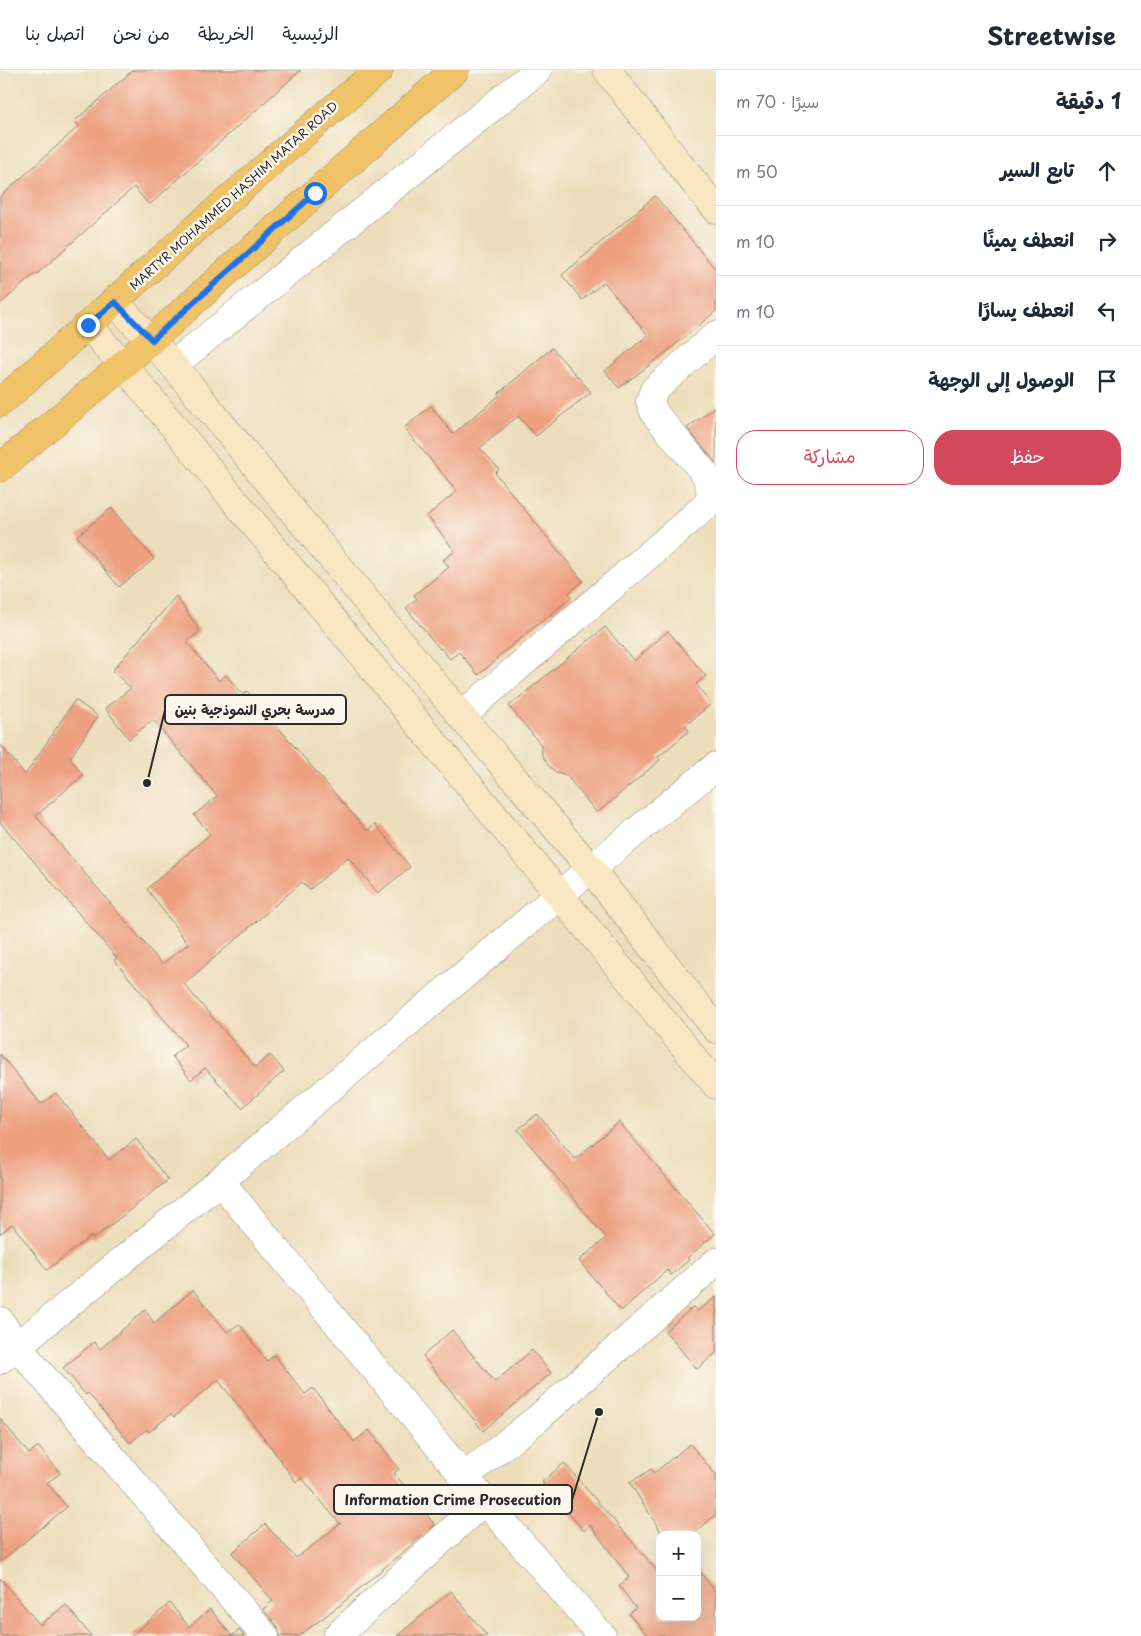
<!DOCTYPE html>
<html lang="ar">
<meta charset="utf-8">
<style>
:root{--surface:#fff;--page:#f6f6f7;--text:#1f2937;--muted:#747a83;--line:#e0e1e3;--accent:#d1495b}
body{margin:0;font-family:"Playpen Sans","Playpen Sans Arabic",sans-serif;background:var(--page);color:var(--text);direction:rtl}
.controls{position:absolute;right:15px;bottom:15px;display:grid;overflow:hidden;border-radius:10px;box-shadow:0 5px 20px #0002}
.controls button{width:45px;height:45px;display:grid;place-items:center;padding:0;border:0;border-bottom:1px solid var(--line);background:var(--surface);color:var(--text);font:25px sans-serif}
.stop{position:absolute;width:15px;height:15px;margin:-11px;border:4px solid #1a73e8;border-radius:50%;background:#fff}
.stop.end{background:#1a73e8;border-color:#fff;box-shadow:0 1px 5px #0008}
.list{margin:0;padding:0;list-style:none}
h2{display:flex;justify-content:space-between;align-items:center;height:65px;margin:0;padding:0 20px;font-size:21px}
h2 small{font-size:16px;font-weight:400;color:var(--muted)}
.list li{display:grid;grid-template-columns:32px 1fr auto;gap:15px;align-items:center;box-sizing:border-box;height:70px;padding:0 20px;border-top:1px solid var(--line)}
.list b{display:block;font-size:19px;white-space:nowrap}
.list em{font-size:16px;font-style:normal;color:var(--muted)}
.actions{display:flex;gap:10px;padding:15px 20px}
.actions a{flex:1;padding:11px 0;border:1px solid var(--accent);border-radius:20px;text-align:center;font-size:18px;color:var(--accent)}
.actions .main{background:var(--accent);color:#fff}
.icon{flex:none;width:28px;height:28px;fill:none;stroke:currentColor;stroke-width:2;stroke-linecap:round;stroke-linejoin:round}
.map{position:relative;flex:none;width:716px;height:1566px;overflow:hidden;direction:ltr}
header{display:flex;align-items:center;gap:30px;box-sizing:border-box;height:70px;padding:0 25px;background:var(--surface);border-bottom:1px solid var(--line)}
header strong{font-size:24px}
nav{display:flex;gap:28px;margin-inline-start:auto;font-size:18px}
main{display:flex}
aside{flex:1;background:var(--surface)}
.map>svg:first-child{display:block}
.building{fill:#ed9f80}
.lines{fill:none;stroke-linecap:round;stroke-linejoin:round}
.street-casing{stroke:#8c8473;stroke-width:29}
.secondary-casing{stroke:#8c8473;stroke-width:29}
.primary-casing{stroke:#8c8473;stroke-width:29}
.street{stroke:#fff;stroke-width:28}
.secondary{stroke:#f9e7c3;stroke-width:28}
.primary{stroke:#f1c369;stroke-width:28}
.route{stroke:#1a73e8;stroke-width:6}
.labels{text-anchor:middle;stroke-width:5;stroke-linejoin:round;paint-order:stroke}
.street-label{font-size:12px;fill:#2b2b2b;stroke:#fbf7ec}
.leader{fill:none;stroke:#2b2b2b;stroke-width:2}
.callout-dot{fill:#2b2b2b;stroke:#fbf7ec;stroke-width:2}
.callout{fill:#fbf7ec;stroke:#2b2b2b;stroke-width:2}
.callout-label{font-size:14px;text-anchor:middle;font-weight:bold;fill:#2b2b2b}
</style>
<header>
<strong>Streetwise</strong>
<nav><a>الرئيسية</a><a>الخريطة</a><a>من نحن</a><a>اتصل بنا</a></nav>
</header>
<main>
<aside>
<h2>1 دقيقة<small>سيرًا · 70 m</small></h2>
<ul class="list">
<li><svg class="icon" aria-label="ahead" viewBox="0 0 24 24"><path d="M12 20V5M6 11l6-6 6 6"/></svg><div><b>تابع السير</b></div><em>50 m</em></li>
<li><svg class="icon" aria-label="right" viewBox="0 0 24 24"><path d="M7 20v-9h11M14 6l5 5-5 5"/></svg><div><b>انعطف يمينًا</b></div><em>10 m</em></li>
<li><svg class="icon" aria-label="left" viewBox="0 0 24 24"><path d="M17 20v-9H6M10 6l-5 5 5 5"/></svg><div><b>انعطف يسارًا</b></div><em>10 m</em></li>
<li><svg class="icon" aria-label="arrive" viewBox="0 0 24 24"><path d="M6 21V4h12l-3 4 3 4H6"/></svg><div><b>الوصول إلى الوجهة</b></div></li>
</ul>
<div class="actions"><a class="main">حفظ</a><a>مشاركة</a></div>
</aside>
<div class="map">
<svg width="716" height="1566" viewBox="0 0 716 1566">
<rect width="100%" height="100%" fill="#fbf7ec"/>
<filter id="ink" filterUnits="userSpaceOnUse"><feTurbulence type="fractalNoise" baseFrequency=".02" numOctaves="2"/><feDisplacementMap in="SourceGraphic" scale="10" xChannelSelector="R" yChannelSelector="G"/><feConvolveMatrix kernelMatrix="1 2 1 2 8 2 1 2 1" color-interpolation-filters="sRGB"/></filter>
<filter id="wash" filterUnits="userSpaceOnUse"><feTurbulence type="fractalNoise" baseFrequency=".0096" numOctaves="4" result="noise"/><feDisplacementMap in="SourceGraphic" scale="20" xChannelSelector="R" yChannelSelector="G"/><feGaussianBlur stdDeviation="1.12" result="paint"/><feColorMatrix in="noise" values="0 0 0 0 0 0 0 0 0 0 0 0 0 0 0 0 0 1.4 0 .05"/><feComposite in="paint" operator="in"/></filter>
<g filter="url(#wash)">
<rect width="100%" height="100%" fill="#eddebb"/>
<g id="blocks">
<path class="building" d="M 133,0 L 301,0 L 149,135 L 134,117 L 37,204 L 36,203 L 0,234 L 0,127 L 79,56 L 75,51 Z
M 655,126 L 716,200 L 716,241 L 664,284 L 619,318 L 605,301 L 648,265 L 604,212 L 582,230 L 562,205 Z
M 552,278 L 591,322 L 536,366 L 518,346 L 480,378 L 499,399 L 495,403 L 583,511 L 569,523 L 572,527 L 496,588 L 497,589 L 478,605 L 459,582 L 450,589 L 441,578 L 440,579 L 406,538 L 417,529 L 414,525 L 449,497 L 443,490 L 455,481 L 427,446 L 457,421 L 404,358 L 431,336 L 453,364 L 500,325 L 499,323 Z
M 716,336 L 716,393 L 687,358 Z
M 111,438 L 154,489 L 119,517 L 77,466 Z
M 176,526 L 200,561 L 187,572 L 219,611 L 226,605 L 243,625 L 247,621 L 367,761 L 375,754 L 410,797 L 378,823 L 348,787 L 309,820 L 302,812 L 184,914 L 255,997 L 270,985 L 284,1001 L 242,1038 L 205,998 L 191,1010 L 172,986 L 186,975 L 114,890 L 117,888 L 0,752 L 0,674 L 25,705 L 75,630 L 98,646 L 70,688 L 83,705 L 36,746 L 162,894 L 188,874 L 147,819 L 210,764 L 194,745 L 217,726 L 153,650 L 129,669 L 105,638 L 131,618 L 112,601 Z
M 605,557 L 634,591 L 668,561 L 706,606 L 696,614 L 711,634 L 685,656 L 689,661 L 658,687 L 660,690 L 597,743 L 566,705 L 556,702 L 548,695 L 542,685 L 541,675 L 509,636 Z
M 0,984 L 41,1034 L 56,1023 L 109,1090 L 136,1069 L 168,1110 L 93,1169 L 91,1166 L 47,1200 L 12,1154 L 0,1164 Z
M 537,1044 L 575,1089 L 619,1052 L 715,1164 L 687,1188 L 689,1190 L 671,1205 L 667,1200 L 621,1241 L 579,1191 L 606,1168 L 518,1060 Z
M 193,1220 L 227,1262 L 239,1254 L 267,1291 L 274,1285 L 305,1324 L 313,1318 L 354,1372 L 369,1360 L 399,1399 L 394,1403 L 435,1455 L 340,1535 L 299,1566 L 280,1566 L 277,1556 L 263,1539 L 273,1531 L 232,1483 L 265,1454 L 296,1488 L 340,1454 L 302,1408 L 296,1412 L 268,1373 L 218,1310 L 174,1347 L 171,1344 L 149,1362 L 147,1359 L 130,1373 L 88,1323 L 86,1325 L 63,1298 L 94,1272 L 100,1279 L 145,1240 L 154,1253 Z
M 716,1227 L 716,1283 L 697,1299 L 665,1261 L 693,1237 L 697,1241 Z
M 452,1260 L 495,1312 L 532,1280 L 551,1303 L 483,1361 L 423,1286 Z
M 0,1348 L 29,1384 L 38,1376 L 60,1403 L 47,1413 L 67,1437 L 0,1492 Z
M 690,1374 L 716,1405 L 716,1445 L 691,1465 L 663,1465 L 630,1413 L 651,1399 L 654,1403 Z
M 564,1393 L 660,1504 L 660,1547 L 697,1547 L 697,1503 L 699,1501 L 716,1522 L 716,1566 L 648,1566 L 629,1544 L 636,1538 L 619,1516 L 629,1507 L 590,1455 L 584,1461 L 542,1412 Z
M 0,1508 L 40,1555 L 66,1535 L 91,1566 L 0,1566 Z
M 451,1521 L 487,1566 L 397,1566 Z
M 170,1533 L 189,1557 L 210,1539 L 232,1566 L 239,1560 L 244,1566 L 131,1566 Z"/>
</g>
</g>
<g filter="url(#ink)">
<use href="#blocks" fill-opacity="0" stroke="#8c8473" stroke-width="1"/>
<g class="lines">
<g class="street-casing">
<path id="street" d="M 173,295 L 538,0
M 461,646 L 707,435 L 711,422 L 706,405 L 655,344 L 650,331 L 654,320 L 716,265
M 220,1111 L 464,1407 L 602,1566
M 0,1251 L 16,1275 L 265,1566
M 0,1290 L 220,1111 L 559,825 L 716,696
M 464,1407 L 537,1349 L 716,1192
M 337,1566 L 485,1430"/>
</g>
<g class="secondary-casing">
<path id="secondary" d="M 607,0 L 680,95 L 716,139
M 115,232 L 173,295 L 461,646 L 591,799 L 716,959
M 88,255 L 123,295 L 716,1015"/>
</g>
<g class="primary-casing">
<path id="primary" d="M 0,333 C 126,221 250,108 379,0
M 0,398 L 123,295 L 315,123 L 455,0"/>
</g>
<use href="#street" class="street"/>
<use href="#secondary" class="secondary"/>
<use href="#primary" class="primary"/>
</g>
</g>
<g class="lines" filter="url(#ink)">
<path class="route" d="M 88,255 L 115,232 L 152,270 L 315,123"/>
</g>
<g class="labels">
<g class="street-label">
<text transform="translate(234 126) rotate(-42)" y="4">MARTYR MOHAMMED HASHIM MATAR ROAD</text>
</g>
</g>
<path class="leader" d="M147 713L165 640M599 1342L572 1430"/>
<g class="callout-dot">
<circle cx="147" cy="713" r="5"/>
<circle cx="599" cy="1342" r="5"/>
</g>
<g class="callout">
<rect x="165" y="625" width="181" height="29" rx="5"/>
<rect x="334" y="1415" width="238" height="29" rx="5"/>
</g>
<g class="callout-label">
<text x="255" y="645">مدرسة بحري النموذجية بنين</text>
<text x="453" y="1435">Information Crime Prosecution</text>
</g>
</svg>
<div class="controls">
<button>+</button>
<button>−</button>
</div>
<div class="stop" style="left:315px;top:123px"></div>
<div class="stop end" style="left:88px;top:255px"></div>
</div>
</main>
